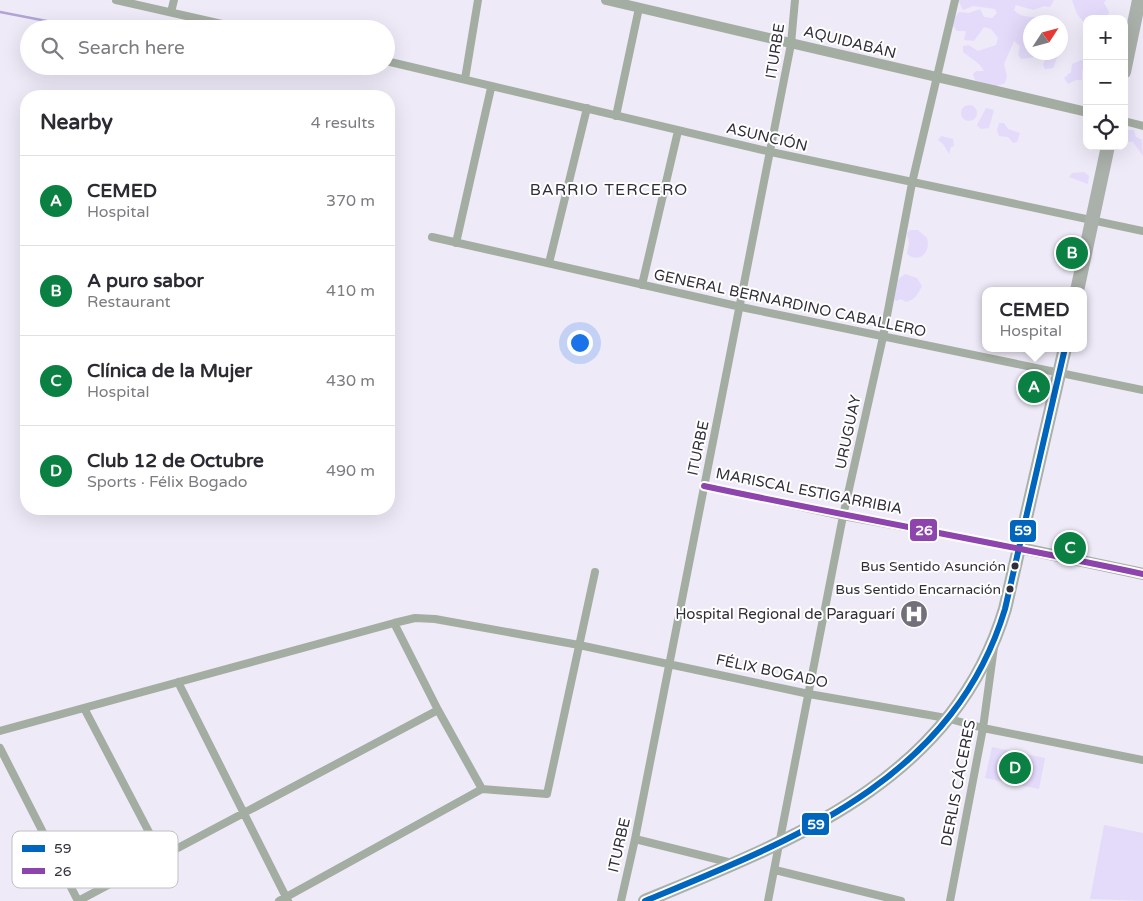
<!DOCTYPE html>
<meta charset="utf-8">
<style>
:root{--surface:#fff;--page:#f7f7f7;--text:#2b2b33;--muted:#7c7c81;--line:#e1e1e2;--accent:#0b8043}
body{margin:0;font-family:"Varela Round",sans-serif;background:var(--page);color:var(--text)}
.controls{position:absolute;right:15px;top:15px;display:grid;overflow:hidden;border-radius:10px;box-shadow:0 5px 20px #0002}
.controls button{width:45px;height:45px;display:grid;place-items:center;padding:0;border:0;border-bottom:1px solid var(--line);background:var(--surface);color:var(--text);font:25px sans-serif}
.compass{position:absolute;left:1023px;top:15px;width:45px;height:45px;border-radius:50%;background:var(--surface);box-shadow:0 5px 20px #0002;rotate:54deg}
.you{position:absolute;left:579px;top:342px;width:18px;height:18px;margin:-12px;border:4px solid #fff;border-radius:50%;background:#1a73e8;box-shadow:0 0 0 8px #1a73e833}
.badge{display:grid;place-items:center;width:32px;height:32px;border-radius:50%;background:var(--accent);color:#fff;font-size:16px;font-weight:700}
.pin{position:absolute;translate:-50% -50%;border:2px solid #fff;box-shadow:0 1px 5px #0006}
.popup{position:absolute;left:982px;top:287px;width:105px;height:65px;box-sizing:border-box;display:grid;place-content:center;border-radius:10px;background:var(--surface);filter:drop-shadow(0 1px 4px #0005);font-size:16px;white-space:nowrap;color:var(--muted)}
.popup b{font-size:19px;color:var(--text)}
.popup::after{content:'';position:absolute;left:50%;top:100%;margin-left:-10px;border:10px solid transparent;border-top-color:var(--surface)}
.list{margin:0;padding:0;list-style:none}
h2{display:flex;justify-content:space-between;align-items:center;height:65px;margin:0;padding:0 20px;font-size:21px}
h2 small{font-size:16px;font-weight:400;color:var(--muted)}
.list li{display:grid;grid-template-columns:32px 1fr auto;gap:15px;align-items:center;box-sizing:border-box;height:90px;padding:0 20px;border-top:1px solid var(--line)}
.list b{display:block;font-size:19px;white-space:nowrap}
.list p{margin:0;font-size:16px;white-space:nowrap;color:var(--muted)}
.list em{font-size:16px;font-style:normal;color:var(--muted)}
.icon{flex:none;width:28px;height:28px;fill:none;stroke:currentColor;stroke-width:2;stroke-linecap:round;stroke-linejoin:round}
.map{position:relative;flex:none;width:1143px;height:901px;overflow:hidden}
.search{position:absolute;background:var(--surface);box-shadow:0 5px 20px #0002;left:20px;top:20px;width:375px;height:55px;display:flex;align-items:center;gap:12px;box-sizing:border-box;padding:0 18px;border-radius:28px;color:var(--muted);font-size:19px}
.panel{position:absolute;background:var(--surface);box-shadow:0 5px 20px #0002;left:20px;top:90px;width:375px;height:425px;border-radius:20px}
.map>svg:first-child{display:block}
.green{fill:#e4dbfb}
.lines{fill:none;stroke-linecap:round;stroke-linejoin:round}
.stream{stroke:#b2a3d6;stroke-width:2.5}
.minor{stroke:#a4ada2;stroke-width:8}
.tertiary{stroke:#a4ada2;stroke-width:10}
.primary{stroke:#a7aea6;stroke-width:12}
.trunk{stroke:#aab0aa;stroke-width:14}
.bus-1-casing{stroke:#fff;stroke-width:10}
.bus-2-casing{stroke:#fff;stroke-width:10}
.bus-1{stroke:#0065bd;stroke-width:6}
.bus-2{stroke:#8e44ad;stroke-width:6}
.bus-dot{fill:#312e3a;stroke:#fff;stroke-width:2}
.labels{text-anchor:middle;stroke-width:4;stroke-linejoin:round;paint-order:stroke}
.bus-label{font-size:14px;fill:#312e3a;stroke:#fff;text-anchor:end}
.street-label{font-size:15px;fill:#312e3a;stroke:#fff}
.poi-label{font-size:15px;fill:#312e3a;stroke:#fff;text-anchor:end}
.neighbourhood-label{font-size:16px;letter-spacing:1px;fill:#312e3a;stroke:#fff}
.key{fill:#fff;stroke:#c1c0c4;stroke-width:1}
.key-label{font-size:14px;fill:#312e3a}
.line-badge{stroke:#fff;stroke-width:2}
.badge-label{font-size:14px;text-anchor:middle;font-weight:bold;fill:#fff}
</style>
<div class="map">
<svg width="1143" height="901" viewBox="0 0 1143 901">
<rect width="100%" height="100%" fill="#eeeaf8"/>
<path class="green" d="M 958,0 L 1054,0 L 1050,7 L 1044,6 L 1033,10 L 1016,5 L 1014,10 C 1025,23 1045,12 1058,22 L 1030,22 L 1030,52 L 1059,53 L 1053,68 L 1045,69 L 1043,65 L 1045,60 L 1042,56 L 1021,59 L 1018,55 L 1020,46 L 1014,41 L 1004,64 L 1007,76 L 1005,83 L 994,87 L 975,80 L 973,74 L 976,71 L 984,71 L 980,65 L 963,52 L 963,46 L 969,45 L 978,51 L 996,45 L 998,38 L 991,29 L 984,27 L 974,41 L 964,40 L 966,31 L 957,31 L 953,26 L 955,17 L 959,12 L 969,13 L 980,9 L 984,17 L 992,18 L 997,13 L 995,9 L 973,6 L 963,10 Z
M 1072,0 L 1106,0 L 1104,3 L 1109,12 L 1107,17 L 1087,19 L 1086,25 L 1077,14 Z
M 1081,60 L 1087,62 L 1085,68 L 1082,70 L 1082,80 L 1076,80 L 1068,84 L 1064,78 L 1071,72 L 1072,64 Z
M961 113a8 8 0 1 1 16 0a8 8 0 1 1-16 0Z
M 986,108 L 994,110 L 989,128 L 981,129 L 977,125 Z
M 999,123 L 1004,123 L 1008,129 L 1020,133 L 1017,142 L 1013,143 L 1008,137 L 999,136 L 997,130 Z
M 1128,130 L 1134,130 L 1136,137 L 1142,140 L 1143,156 L 1133,142 L 1124,142 Z
M 941,136 L 953,139 L 954,146 L 951,147 L 949,154 L 943,144 L 938,140 Z
M 1084,172 L 1089,176 L 1088,184 L 1069,177 L 1072,173 Z
M 910,230 L 918,230 L 927,238 C 931,253 919,264 907,254 L 909,243 L 907,233 Z
M 905,274 L 917,278 L 922,286 C 918,294 915,300 906,302 L 901,299 L 896,301 L 894,299 L 896,281 Z
M 992,747 L 1045,758 L 1039,789 L 985,778 Z
M 1104,825 L 1143,833 L 1143,901 L 1090,899 Z"/>
<g class="lines">
<path class="stream" d="M 0,12 L 62,24 L 104,29
M 129,29 L 133,28"/>
<path class="minor" d="M 116,0 L 244,29
M 171,12 L 174,0
M 386,61 L 771,152 L 1143,231
M 465,79 L 478,0
M 616,116 L 639,8
M 1124,121 L 1143,126
M 432,237 L 741,307 L 1143,390
M 456,243 L 491,88
M 549,263 L 587,108
M 642,285 L 678,131
M 704,486 L 843,516 L 1020,548
M 394,623 L 438,710 L 482,789 L 547,794 L 595,572
M 178,682 L 288,901
M 84,708 L 162,857
M 0,731 L 394,623 L 415,618 L 435,619 L 579,645 L 809,694 L 946,718 L 983,728 L 1143,760
M 0,748 L 78,901
M 635,839 L 732,863
M 775,870 L 901,901
M 78,901 L 438,710
M 279,901 L 482,789
M 621,901 L 635,839 L 791,44 L 795,0
M 768,901 L 843,516 L 883,337 L 912,183 L 955,0
M 950,901 L 983,728 L 994,647"/>
<path class="tertiary" d="M 606,0 L 1087,112"/>
<path class="primary" d="M 1020,548 L 1143,574"/>
<path class="trunk" d="M 1124,72 L 1139,0
M 1077,291 L 1108,146
M 645,901 C 795,839 953,780 1005,609 L 1065,348"/>
<g class="bus-1-casing">
<path id="bus-1" d="M 645,901 C 795,839 953,780 1005,609 L 1065,348"/>
</g>
<g class="bus-2-casing">
<path id="bus-2" d="M 704,486 C 850,517 997,543 1143,574"/>
</g>
<use href="#bus-1" class="bus-1"/>
<use href="#bus-2" class="bus-2"/>
</g>
<defs>
<g id="hospital-disc" transform="scale(1.4375)"><circle r="9.5" fill="#73707c" stroke="#fff"/><path d="M-5-5h3v3.5h4V-5h3V5h-3V1.5h-4V5h-3Z" fill="#fff"/></g>
</defs>
<g fill-rule="evenodd">
<use href="#hospital-disc" x="914" y="614"/>
</g>
<g class="bus-dot">
<circle cx="1015" cy="566" r="4.5"/>
<circle cx="1010" cy="589" r="4.5"/>
</g>
<g class="labels">
<g class="bus-label">
<text x="1006" y="571">Bus Sentido Asunción</text>
<text x="1001" y="594">Bus Sentido Encarnación</text>
</g>
<g class="street-label">
<text transform="translate(850 42) rotate(14)" y="5">AQUIDABÁN</text>
<text transform="translate(775 51) rotate(-81)" y="5">ITURBE</text>
<text transform="translate(767 137) rotate(13)" y="5">ASUNCIÓN</text>
<text transform="translate(790 303) rotate(12)" y="5">GENERAL BERNARDINO CABALLERO</text>
<text transform="translate(848 432) rotate(-78)" y="5">URUGUAY</text>
<text transform="translate(698 448) rotate(-78)" y="5">ITURBE</text>
<text transform="translate(809 491) rotate(11)" y="5">MARISCAL ESTIGARRIBIA</text>
<text transform="translate(772 671) rotate(12)" y="5">FÉLIX BOGADO</text>
<text transform="translate(958 783) rotate(-79)" y="5">DERLIS CÁCERES</text>
<text transform="translate(619 845) rotate(-77)" y="5">ITURBE</text>
</g>
<g class="poi-label">
<text x="895" y="619">Hospital Regional de Paraguarí</text>
</g>
<g class="neighbourhood-label">
<text x="609" y="195">BARRIO TERCERO</text>
</g>
</g>
<rect x="12" y="831" width="166" height="57" rx="8" class="key"/>
<rect x="22" y="845" width="23" height="7" fill="#0065bd"/>
<rect x="22" y="868" width="23" height="6" fill="#8e44ad"/>
<g class="key-label">
<text x="54" y="853">59</text>
<text x="54" y="876">26</text>
</g>
<g class="line-badge">
<rect x="909" y="518" width="29" height="24" rx="5" fill="#8e44ad"/>
<rect x="1009" y="519" width="28" height="24" rx="5" fill="#0065bd"/>
<rect x="801" y="812" width="29" height="24" rx="5" fill="#0065bd"/>
</g>
<g class="badge-label">
<text x="924" y="535">26</text>
<text x="1023" y="535">59</text>
<text x="816" y="829">59</text>
</g>
</svg>
<div class="controls">
<button>+</button>
<button>−</button>
<button><svg class="icon" aria-label="locate" viewBox="0 0 24 24"><circle cx="12" cy="12" r="6"/><path d="M12 2v4M12 18v4M2 12h4M18 12h4"/></svg></button>
</div>
<svg class="compass" viewBox="-18 -18 36 36"><path d="M0-13l5 13h-10z" fill="#e53935"/><path d="M0 13l5-13h-10z" fill="#7c7c81"/></svg>
<div class="you"></div>
<div class="pin badge" style="left:1034px;top:387px">A</div>
<div class="popup"><b>CEMED</b>Hospital</div>
<div class="pin badge" style="left:1072px;top:253px">B</div>
<div class="pin badge" style="left:1070px;top:548px">C</div>
<div class="pin badge" style="left:1015px;top:768px">D</div>
<div class="search"><svg class="icon" aria-label="search" viewBox="0 0 24 24"><circle cx="10" cy="10" r="6"/><path d="M15 15l6 6"/></svg>Search here</div>
<section class="panel">
<h2>Nearby<small>4 results</small></h2>
<ul class="list">
<li><span class="badge">A</span><div><b>CEMED</b><p>Hospital</p></div><em>370 m</em></li>
<li><span class="badge">B</span><div><b>A puro sabor</b><p>Restaurant</p></div><em>410 m</em></li>
<li><span class="badge">C</span><div><b>Clínica de la Mujer</b><p>Hospital</p></div><em>430 m</em></li>
<li><span class="badge">D</span><div><b>Club 12 de Octubre</b><p>Sports · Félix Bogado</p></div><em>490 m</em></li>
</ul>
</section>
</div>
